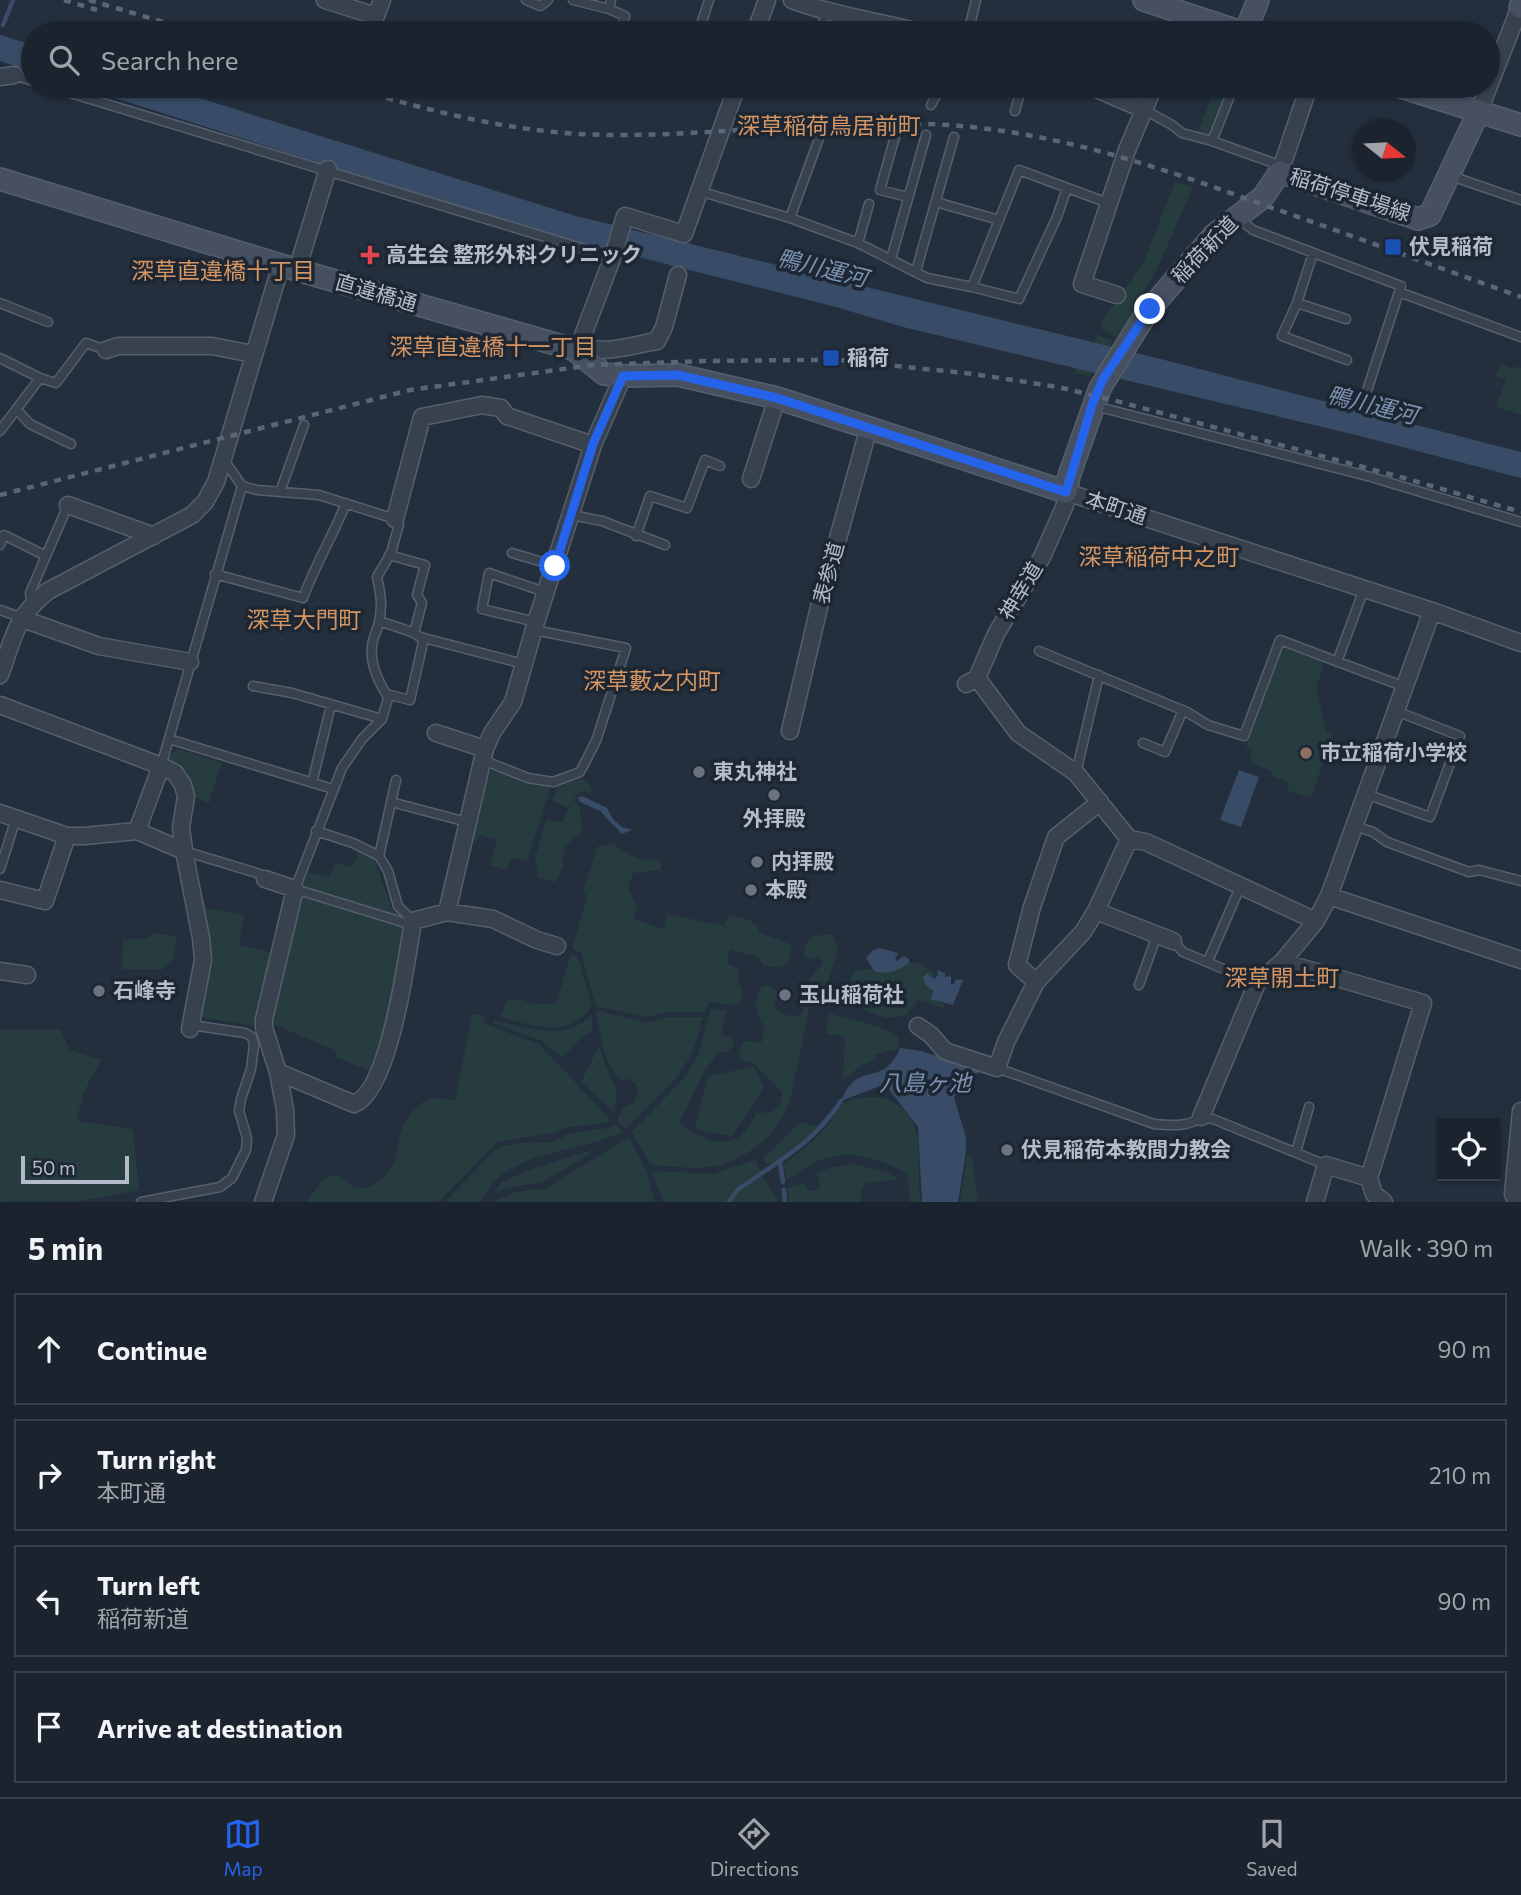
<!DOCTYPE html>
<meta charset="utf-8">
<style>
:root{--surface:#1b232e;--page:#282f3a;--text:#f1f3f6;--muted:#a0a4aa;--line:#39404a;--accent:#2563eb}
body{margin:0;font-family:Commissioner,"Noto Sans JP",sans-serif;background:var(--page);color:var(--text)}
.controls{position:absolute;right:21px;bottom:21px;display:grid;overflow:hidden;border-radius:0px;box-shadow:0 2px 5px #0004}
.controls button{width:63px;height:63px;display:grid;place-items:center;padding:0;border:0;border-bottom:2px solid var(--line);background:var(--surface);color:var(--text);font:35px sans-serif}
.compass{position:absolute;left:1353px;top:119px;width:63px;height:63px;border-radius:50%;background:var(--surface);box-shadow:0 2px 5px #0004;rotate:108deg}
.scale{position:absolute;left:21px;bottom:18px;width:108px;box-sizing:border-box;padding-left:7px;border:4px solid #b4bcc9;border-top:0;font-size:19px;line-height:24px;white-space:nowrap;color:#b4bcc9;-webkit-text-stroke:5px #1d2633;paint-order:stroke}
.stop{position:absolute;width:21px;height:21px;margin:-16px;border:5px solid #2563eb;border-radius:50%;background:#fff}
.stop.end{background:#2563eb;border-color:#fff;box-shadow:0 2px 7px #0008}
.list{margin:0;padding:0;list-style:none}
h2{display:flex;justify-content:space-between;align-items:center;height:91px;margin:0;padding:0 28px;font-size:30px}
h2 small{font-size:23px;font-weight:400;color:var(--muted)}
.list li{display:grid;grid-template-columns:46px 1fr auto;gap:21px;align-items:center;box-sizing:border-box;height:112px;margin:0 14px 14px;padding:0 14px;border:2px solid var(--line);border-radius:0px}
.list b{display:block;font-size:26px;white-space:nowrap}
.list p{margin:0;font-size:23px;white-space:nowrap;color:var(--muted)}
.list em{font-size:23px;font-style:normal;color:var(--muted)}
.icon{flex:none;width:38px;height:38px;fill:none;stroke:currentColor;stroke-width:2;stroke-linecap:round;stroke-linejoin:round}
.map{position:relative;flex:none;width:1521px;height:1202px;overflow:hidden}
.search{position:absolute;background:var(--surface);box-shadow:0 2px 5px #0004;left:21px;right:21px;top:21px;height:77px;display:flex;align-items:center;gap:18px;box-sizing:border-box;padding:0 24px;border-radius:38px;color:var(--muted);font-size:26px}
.sheet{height:595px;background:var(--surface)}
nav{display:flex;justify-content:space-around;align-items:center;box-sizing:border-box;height:98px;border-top:2px solid var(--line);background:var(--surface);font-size:19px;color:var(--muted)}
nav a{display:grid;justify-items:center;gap:4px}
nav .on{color:var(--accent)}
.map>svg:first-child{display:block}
.green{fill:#263c3f}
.water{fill:#394c67}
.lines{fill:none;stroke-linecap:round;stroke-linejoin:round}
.stream{stroke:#394c67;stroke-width:4.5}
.lane-casing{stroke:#565f6c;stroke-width:11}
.street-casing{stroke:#565f6c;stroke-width:19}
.secondary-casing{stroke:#565f6c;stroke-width:24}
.lane{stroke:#38414e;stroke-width:8}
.street{stroke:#38414e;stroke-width:16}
.secondary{stroke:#465061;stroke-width:21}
.rail{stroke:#5a6575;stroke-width:4.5;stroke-dasharray:7 7;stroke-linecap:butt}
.route{stroke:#2563eb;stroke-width:9}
.transit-dot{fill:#1a4fb4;stroke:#1d2633;stroke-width:2.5}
.health-dot{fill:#e0444e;stroke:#1d2633;stroke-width:2.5}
.education-dot{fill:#8d6e63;stroke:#1d2633;stroke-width:2.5}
.worship-dot{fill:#6b7280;stroke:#1d2633;stroke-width:2.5}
.labels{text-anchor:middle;stroke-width:7;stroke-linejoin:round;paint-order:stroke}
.street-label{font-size:21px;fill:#b4bcc9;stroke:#1d2633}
.poi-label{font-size:21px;font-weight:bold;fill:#b4bcc9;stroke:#1d2633;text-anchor:start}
.neighbourhood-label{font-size:23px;fill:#d59563;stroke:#1d2633}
.water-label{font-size:23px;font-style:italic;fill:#7c92b1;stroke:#1d2633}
</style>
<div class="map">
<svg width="1521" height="1202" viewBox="0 0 1521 1202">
<rect width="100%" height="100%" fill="#242f3e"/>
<path class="green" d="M 1216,86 L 1231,86 L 1211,138 L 1197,135 Z
M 1175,182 L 1193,187 L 1158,267 L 1138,300 L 1143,304 L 1117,338 L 1102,330 L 1100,324 L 1144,261 Z
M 1098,335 L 1114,341 L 1090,376 L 1074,373 Z
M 1500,364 L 1514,369 L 1515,366 L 1521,368 L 1521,415 L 1496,407 L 1506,379 L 1496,376 Z
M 1283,648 L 1324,663 L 1316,688 L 1326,731 L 1332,735 L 1311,798 L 1287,790 L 1289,782 L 1272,776 L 1273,772 L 1252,764 L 1250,759 L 1253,750 L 1246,747 Z
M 178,749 L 222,763 L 209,803 L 194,797 C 191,783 181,768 166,764 L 169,755 Z
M 493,762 L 551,785 L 527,861 L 512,857 L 507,870 L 490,865 L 497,840 L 480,835 L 476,842 L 469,839 Z
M 582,779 L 589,784 L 592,789 L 590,794 L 584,791 L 576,795 L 574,801 L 580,808 L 582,833 C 569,840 560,850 564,866 L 555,882 L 538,877 L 535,858 L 546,820 L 563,822 L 569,808 L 552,801 L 558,785 Z
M 613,844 C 627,853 641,863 658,860 L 662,864 L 660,870 L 633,873 L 628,888 L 637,907 L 633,919 L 664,929 L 667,914 L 724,926 L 729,915 L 749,920 L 758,926 L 759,932 L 792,945 L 789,962 C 779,969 773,968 763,965 L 759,957 L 730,949 L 727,963 L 738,969 L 738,983 C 744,990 744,994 740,1003 L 734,1005 L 709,1002 L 705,1012 L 669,1012 L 646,1017 L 596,1006 L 581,952 L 572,949 L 587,896 L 583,892 L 598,846 Z
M 359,853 L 374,859 L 392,909 L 405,920 L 387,916 L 361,904 L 302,888 L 308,872 L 329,878 L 335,863 L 351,867 Z
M 298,895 L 407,929 L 390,1023 L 372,1072 L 336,1057 L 337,1051 L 272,1024 Z
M 200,907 L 244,914 L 239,945 L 270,952 L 254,1026 L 197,1017 Z
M 153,933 L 177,937 L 174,958 L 161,970 L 122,969 L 123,939 L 148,939 Z
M 832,934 C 843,949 832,965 829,980 L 840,987 L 849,985 L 854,971 L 864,969 L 890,972 L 902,961 L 918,963 L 934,973 L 931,995 L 943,1004 L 944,1008 L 918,1000 L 907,1015 L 886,1018 L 846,1003 L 833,1004 L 805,992 L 807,983 L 823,962 L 818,958 L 808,960 L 803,953 L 806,944 L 813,936 Z
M 571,954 L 578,958 L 592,1006 C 569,1039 534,1026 501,1017 L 507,1000 L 523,1000 L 533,1004 L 556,1004 Z
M 771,985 L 777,991 L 775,1007 L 779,1013 L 795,1017 L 802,1014 L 806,1002 L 810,1005 L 791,1096 C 782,1130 750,1159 715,1166 C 695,1170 671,1166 650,1165 L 632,1132 L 683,1079 L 697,1058 L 711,1009 L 726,1011 L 721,1034 L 733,1038 L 733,1045 L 728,1052 L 718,1052 L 704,1072 L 679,1123 C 694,1135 722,1150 740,1136 C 747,1131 752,1120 757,1113 L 772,1112 L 779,1105 L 783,1093 L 753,1063 L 745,1061 L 740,1057 L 739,1050 L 745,1041 L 761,1043 L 765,1029 C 756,1013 752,1004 762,986 Z
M 596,1010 L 645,1023 L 669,1017 L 703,1017 L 692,1054 L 677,1077 L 626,1128 L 617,1120 L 623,1108 L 634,1103 L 639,1088 L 630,1079 L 621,1080 C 605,1069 599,1029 596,1010 Z
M 829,1013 C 840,1017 893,1028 898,1037 C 898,1038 899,1048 899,1048 L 875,1055 L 876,1059 L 859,1067 L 843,1080 L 845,1037 L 826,1033 Z
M 472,1014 L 485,1016 L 483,1023 L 539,1044 L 610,1119 L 607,1123 L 569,1127 L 548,1134 L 497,1142 L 438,1202 L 306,1202 L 323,1180 L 336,1174 C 343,1178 348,1184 354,1187 C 372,1193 391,1174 396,1158 C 399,1146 399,1133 406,1121 C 412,1112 419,1104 429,1098 L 455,1100 Z
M 592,1015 L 592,1032 L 583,1036 L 562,1058 L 542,1041 L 493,1023 L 494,1020 C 526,1028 565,1042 592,1015 Z
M 0,1030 L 61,1030 L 70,1050 L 102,1060 C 88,1080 81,1097 77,1121 L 133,1129 L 139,1190 L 81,1201 L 0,1202 Z
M 599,1046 L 610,1078 L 617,1090 L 614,1112 L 581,1082 Z
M 754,1067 L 764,1087 L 732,1136 L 695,1129 L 708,1076 Z
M 881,1097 C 933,1116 914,1158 921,1202 L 910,1202 L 907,1174 C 878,1157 848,1148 815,1162 C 805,1167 797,1175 786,1179 L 784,1164 L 811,1143 L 829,1124 L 842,1104 L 856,1098 Z
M 801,1122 L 818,1127 L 784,1156 L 767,1165 L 763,1158 Z
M 615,1124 L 623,1131 C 583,1152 525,1149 492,1184 C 487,1189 484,1196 480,1202 L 447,1202 L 447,1200 L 499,1147 L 520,1143 L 552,1142 L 571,1133 L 608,1128 Z
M 629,1137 L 646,1170 L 655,1202 L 493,1202 L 516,1192 L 547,1188 Z
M 599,1148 L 542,1182 L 506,1188 L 492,1195 L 502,1182 L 531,1169 Z
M 967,1155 L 972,1156 L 978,1202 L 960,1202 Z
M 755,1160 L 761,1171 L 734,1189 L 727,1202 L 663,1202 L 652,1171 L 713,1174 Z
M 854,1164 L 886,1172 L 900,1179 L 866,1183 L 861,1191 L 861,1202 L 789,1202 L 788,1188 L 805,1183 L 809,1191 L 817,1190 L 821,1185 L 817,1173 L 829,1168 Z
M 763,1176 L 778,1202 L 732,1202 L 737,1192 Z"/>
<path class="water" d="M 0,35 L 33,45 L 33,72 L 0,61 Z
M 77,86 L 161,86 L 576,216 L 1153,357 L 1521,452 L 1521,478 L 1356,435 L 903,327 L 836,307 L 524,228 Z
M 1239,770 L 1259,777 L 1241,827 L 1220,820 Z
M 582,796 L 607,808 L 613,819 L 622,827 L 632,830 L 622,834 C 616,826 607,821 602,812 L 580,802 L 578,798 Z
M 880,948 L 898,953 L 895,959 L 897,961 L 904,956 L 909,959 L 909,963 C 897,971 888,975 874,971 L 866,958 L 873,950 Z
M 937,970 L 945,973 L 945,977 L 951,976 L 951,984 L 954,984 L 956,979 L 963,980 L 953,1005 L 931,999 L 933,991 L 925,984 L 923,978 L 927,973 L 934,979 L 938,975 Z
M 900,1048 L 921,1051 L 982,1070 L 963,1083 L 954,1098 L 966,1137 L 966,1151 L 958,1202 L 922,1202 L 918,1127 L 885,1084 L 841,1101 C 843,1096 846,1090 849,1086 C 866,1066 886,1083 900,1048 Z"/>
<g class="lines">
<path class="stream" d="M 3,25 L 13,0
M 780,1162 L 783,1182
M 784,1190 L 785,1202
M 729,1202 L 737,1190 C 777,1162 813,1144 841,1101"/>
<g class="lane-casing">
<path id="lane" d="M 526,0 L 540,6 L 548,0
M 573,0 L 609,9 L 611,0
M 709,0 L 699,31 L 712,33
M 609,9 L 625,16 L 621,33
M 821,33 L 825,12
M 968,33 L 976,0
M 14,75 L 33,81
M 47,86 L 588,250
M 1234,86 L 1212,141 L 1282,166
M 931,105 L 941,86
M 1143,109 L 1172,125 L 1182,133 L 1212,141
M 1015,111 L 1022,86
M 896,133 L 880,190 L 908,197
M 1451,176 L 1521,200
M 699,191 L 790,218 L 858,243 L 927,278 L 972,287 L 999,220
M 936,202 L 999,220 L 1019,170 L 1108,203
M 790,218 L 821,133
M 1238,218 L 1253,230 L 1401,286 L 1399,292 L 1521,337
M 858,243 L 869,204
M 1313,253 L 1297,303 L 1282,336 L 1347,360
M 891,259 L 926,135
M 916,271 L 954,137
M 972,287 L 1019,299 L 1057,217 L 1067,188
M 0,303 L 48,322
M 1297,303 L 1346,319
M 0,358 L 40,378 L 0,431
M 40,378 L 56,383 L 86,343 L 106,350
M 1095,406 L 1371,477 L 1521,522
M 1362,406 L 1399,292
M 16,409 L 30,424 L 71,444
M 242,486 L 257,490 L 319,495 L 395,519 L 399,524 L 391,553 L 377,577 C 381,595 383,608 378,626 C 376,633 372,640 372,647 C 370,664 378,680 386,694 L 410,700 L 424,638
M 280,492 L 304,425
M 572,515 L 602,521 L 665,545
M 636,536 L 650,496 L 687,508 L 705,460 L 720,466
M 0,545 L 4,535 L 46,556
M 512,553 L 556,566
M 389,555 L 425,565 L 417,595 L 422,603 L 414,633
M 215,574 L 303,598 C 315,565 333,536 346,503
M 32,604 L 30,593 L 68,505
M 0,610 L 20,617
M 379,621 L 412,632 L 420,637 L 524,664
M 536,622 L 482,609 L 489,573 L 545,592
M 1039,651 L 1187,712 L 1208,725 L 1244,736 L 1280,640 L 1405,687
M 1337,662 L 1364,589
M 253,686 L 292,693 L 382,719
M 389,695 L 382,719 L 362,739 L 342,768 L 295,889 L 412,925
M 169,739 L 333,789
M 1143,743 L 1165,752 L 1183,710
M 483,760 L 528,778 L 553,782 L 580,772 L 596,741 L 626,648 L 534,630
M 161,766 L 242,486 L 224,460
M 1076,773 L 1099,675
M 312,783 L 331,705
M 1366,794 L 1430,817 L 1460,736 L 1396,711
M 391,802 L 467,822
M 1355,826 L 1373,832 L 1387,842 L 1469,872 L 1479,870 L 1521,881
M 316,831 L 353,843 L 379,856 L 388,871 L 398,906 L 413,921
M 184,851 L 260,874 L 265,879
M 379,856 L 396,780
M 0,869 L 16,818
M 1173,941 L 1183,952 L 1257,983
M 1208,961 L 1241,885
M 1139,985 L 1157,935
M 997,1068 L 1154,1124 C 1170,1125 1187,1128 1201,1117 L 1213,1119 L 1326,1165
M 1296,1152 L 1309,1107
M 141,1202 L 220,1187 L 232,1178 L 246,1150 L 247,1138 L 239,1111 L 241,1099 L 251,1069 L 254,1045 L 252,1037 L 245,1033 L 191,1025"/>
</g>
<g class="street-casing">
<path id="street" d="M 325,0 L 376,16
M 792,0 C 835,16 879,21 923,33
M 369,33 L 382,0
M 755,33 L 767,0
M 1179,33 L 1188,15
M 0,77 L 14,75
M 1089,86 L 1143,109
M 1479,111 L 1520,7
M 1280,172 L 1309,86
M 297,270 L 328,169
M 1117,295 L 1082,284 L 1127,150 L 1154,86
M 580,343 C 595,358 637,344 657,341 L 664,327 L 678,275
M 573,349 L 580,343 L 613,256 L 625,216 L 684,234 L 737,86
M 106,350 L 118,346 L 212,346 L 253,354
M 751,479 L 777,398
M 68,505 L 154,536
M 395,519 L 422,417 L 482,405 L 501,408 L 507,416 L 593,445
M 20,618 L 99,646 L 190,662
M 0,675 C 14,637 15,617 48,591 L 192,515 L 205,502 L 216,482 L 281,265
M 977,678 L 1018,733 L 1076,773 L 1129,839 L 1146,842 L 1316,921
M 966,684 L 977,678 L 996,634 L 1042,557 L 1065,505 L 1066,492 L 1432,611 L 1521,643
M 0,705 L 161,766 L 175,773 L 183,785 L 186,797 L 181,827 L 184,851 L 201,938 L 203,960 L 190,1029
M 790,731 L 820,603 L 869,427
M 436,733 L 485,749
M 0,813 L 67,836 L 84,836 L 137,831 L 184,851
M 137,831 L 161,766
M 0,890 L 45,901 L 67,836
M 1329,896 L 1521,960
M 1096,911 L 1173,941
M 447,912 L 485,749 L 492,733 L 513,702 L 536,622 L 593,445 L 623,376
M 1282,962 L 1423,1003 L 1369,1178 L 1374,1194 L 1384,1202
M 0,971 L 27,975
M 1036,982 L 1017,965 L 1032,907 L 1056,837 L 1100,802
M 918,1026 L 931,1035 L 945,1051 L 997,1068 L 1006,1042 L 1036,982 L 1083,932 L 1096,911 L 1129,839
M 278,1072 L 354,1104 C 390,1091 407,957 413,921 L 447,912 L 493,919 L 537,940 L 557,946
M 1201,1117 L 1257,983 L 1282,962 L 1316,921 L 1329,896 L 1432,611
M 263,1202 L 286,1135 L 285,1110 L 278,1072 L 264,1028 L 264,1019 L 295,889 L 265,879
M 1315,1202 L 1326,1165 L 1369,1178
M 1517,1202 L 1513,1194 L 1521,1111"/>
</g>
<g class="secondary-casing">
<path id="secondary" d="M 1144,0 L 1244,33
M 1520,7 L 1521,6
M 1245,33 L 1258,0
M 1398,86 L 1521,125
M 0,179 L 297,270 L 573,349 L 604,374 L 623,376 L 678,375 L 777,398 L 1066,492 L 1069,476 L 1100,388 L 1139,325 L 1150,309 L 1214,235 L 1263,197 L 1280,172 L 1418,219 L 1430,215 L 1479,111"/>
</g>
<use href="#lane" class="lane"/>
<use href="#street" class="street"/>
<use href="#secondary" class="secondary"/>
<path class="rail" d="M 64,0 L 97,10
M 89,0 L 200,33
M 346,86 C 432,112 518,134 608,135 C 729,136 851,115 972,127 C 1075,138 1167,170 1264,205 C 1350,235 1435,266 1521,297
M 0,495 L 410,390 L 593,365 L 703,361 L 808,360 L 838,360 L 974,374 L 1058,387 L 1120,402 L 1404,478 L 1521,512"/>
</g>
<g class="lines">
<path class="route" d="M 555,566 L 593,444 L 623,376 L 678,375 L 777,398 L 1066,492 L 1092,405 L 1103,379 L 1150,309"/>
</g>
<g class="transit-dot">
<rect x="1384" y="238" width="18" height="18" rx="3.5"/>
<rect x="822" y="349" width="18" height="18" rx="3.5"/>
</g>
<path class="health-dot" d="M366.5 244.5h7v7h7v7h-7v7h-7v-7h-7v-7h7z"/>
<circle class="education-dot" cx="1306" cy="753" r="7"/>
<g class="worship-dot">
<circle cx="699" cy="772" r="7"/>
<circle cx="774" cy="795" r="7"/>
<circle cx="757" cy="862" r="7"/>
<circle cx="751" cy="890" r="7"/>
<circle cx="99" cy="991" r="7"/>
<circle cx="785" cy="995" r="7"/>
<circle cx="1007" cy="1150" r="7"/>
</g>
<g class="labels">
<g class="street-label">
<text transform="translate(1350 195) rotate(18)" y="7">稲荷停車場線</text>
<text transform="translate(1205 250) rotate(-46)" y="7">稲荷新道</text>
<text transform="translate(376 293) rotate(16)" y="7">直違橋通</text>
<text transform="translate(1116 508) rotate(18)" y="7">本町通</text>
<text transform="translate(829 573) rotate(-75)" y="7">表参道</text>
<text transform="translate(1021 591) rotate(-59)" y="7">神幸道</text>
</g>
<g class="poi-label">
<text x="1409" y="254">伏見稲荷</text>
<text x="386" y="262">高生会 整形外科クリニック</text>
<text x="847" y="365">稲荷</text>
<text x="1320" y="760">市立稲荷小学校</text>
<text x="713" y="779">東丸神社</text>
<text x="774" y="826" text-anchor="middle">外拝殿</text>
<text x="771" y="869">内拝殿</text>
<text x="765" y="897">本殿</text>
<text x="113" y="998">石峰寺</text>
<text x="799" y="1002">玉山稲荷社</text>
<text x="1021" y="1157">伏見稲荷本教間力教会</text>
</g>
<g class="neighbourhood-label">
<text x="829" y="134">深草稲荷鳥居前町</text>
<text x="223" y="279">深草直違橋十丁目</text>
<text x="493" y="355">深草直違橋十一丁目</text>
<text x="1159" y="565">深草稲荷中之町</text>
<text x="304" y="628">深草大門町</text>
<text x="652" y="689">深草藪之内町</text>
<text x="1282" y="986">深草開土町</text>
</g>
<g class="water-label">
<text transform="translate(822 268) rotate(14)" y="8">鴨川運河</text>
<text transform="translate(1372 405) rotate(14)" y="8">鴨川運河</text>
<text x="925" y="1091">八島ヶ池</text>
</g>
</g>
</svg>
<div class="controls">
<button><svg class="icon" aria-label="locate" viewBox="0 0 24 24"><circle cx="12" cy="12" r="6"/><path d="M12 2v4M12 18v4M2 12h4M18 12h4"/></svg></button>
</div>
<svg class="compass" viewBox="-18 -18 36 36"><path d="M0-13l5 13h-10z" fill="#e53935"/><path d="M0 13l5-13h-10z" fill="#a0a4aa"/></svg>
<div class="scale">50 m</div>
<div class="stop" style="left:555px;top:566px"></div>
<div class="stop end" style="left:1150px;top:309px"></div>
<div class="search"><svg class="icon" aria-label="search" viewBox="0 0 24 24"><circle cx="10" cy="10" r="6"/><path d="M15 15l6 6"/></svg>Search here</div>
</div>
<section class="sheet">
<h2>5 min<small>Walk · 390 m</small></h2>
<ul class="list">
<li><svg class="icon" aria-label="ahead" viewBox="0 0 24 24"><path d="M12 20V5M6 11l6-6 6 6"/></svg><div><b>Continue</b></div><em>90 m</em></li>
<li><svg class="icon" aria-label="right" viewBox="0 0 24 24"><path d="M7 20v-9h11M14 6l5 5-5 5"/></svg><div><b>Turn right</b><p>本町通</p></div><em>210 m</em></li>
<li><svg class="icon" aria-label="left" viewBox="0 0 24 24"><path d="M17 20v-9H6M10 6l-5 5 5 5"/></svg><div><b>Turn left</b><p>稲荷新道</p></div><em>90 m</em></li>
<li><svg class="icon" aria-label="arrive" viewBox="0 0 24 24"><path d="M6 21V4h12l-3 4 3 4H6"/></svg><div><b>Arrive at destination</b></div></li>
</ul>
</section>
<nav>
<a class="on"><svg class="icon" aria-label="map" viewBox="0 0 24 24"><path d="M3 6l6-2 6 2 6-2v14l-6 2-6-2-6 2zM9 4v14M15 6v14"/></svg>Map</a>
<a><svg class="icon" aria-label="directions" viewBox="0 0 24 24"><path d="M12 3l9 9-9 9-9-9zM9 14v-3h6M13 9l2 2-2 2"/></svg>Directions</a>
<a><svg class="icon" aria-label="saved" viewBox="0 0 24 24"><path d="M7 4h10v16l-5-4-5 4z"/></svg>Saved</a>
</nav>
